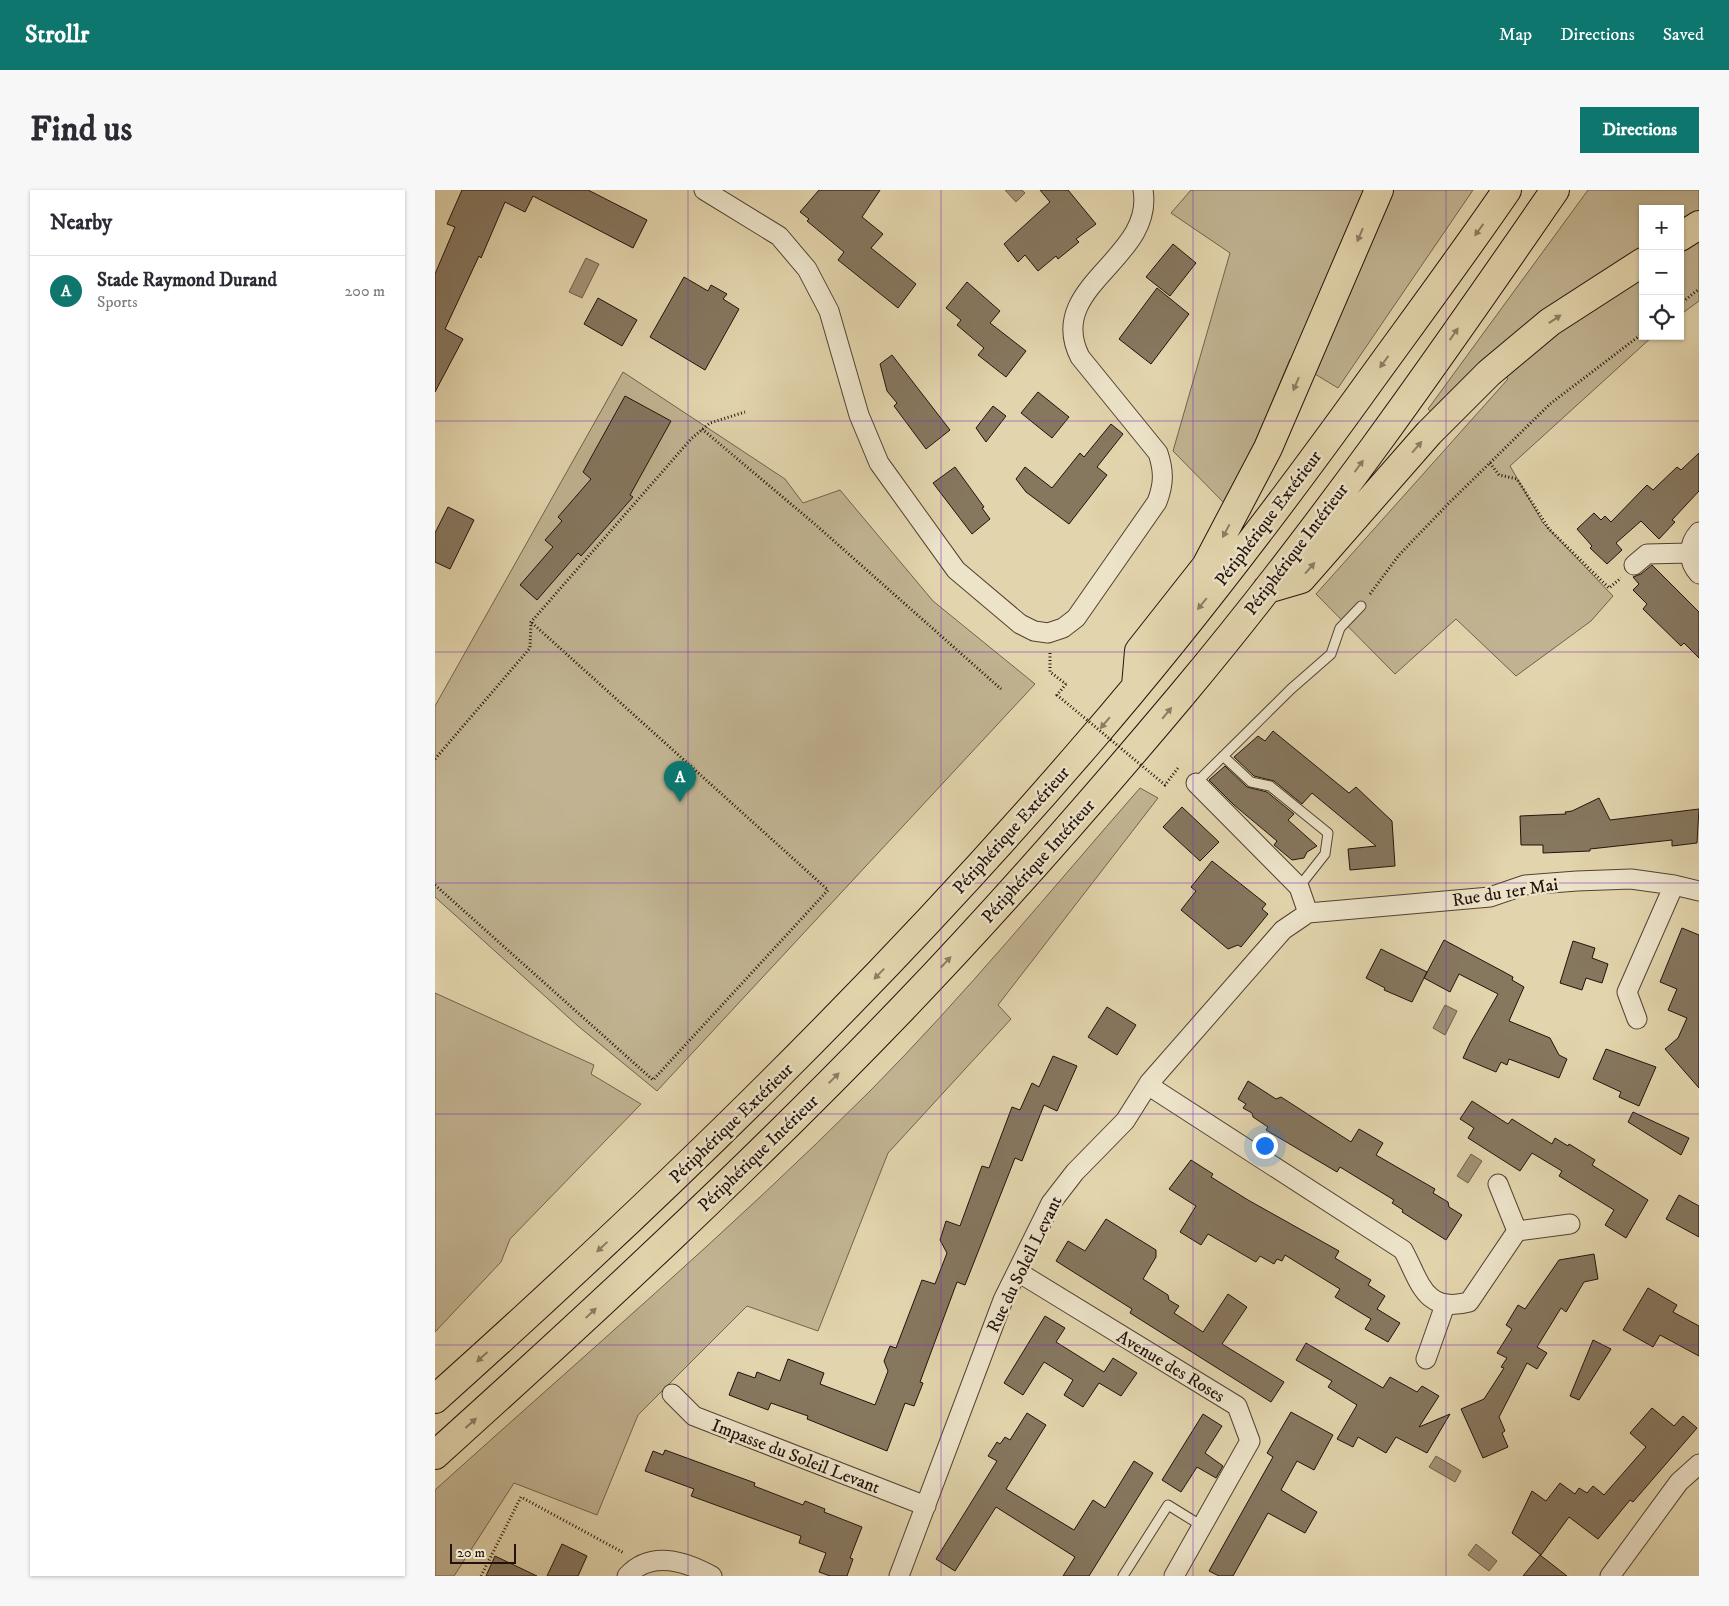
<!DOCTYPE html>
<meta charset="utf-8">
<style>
:root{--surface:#fff;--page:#f7f7f7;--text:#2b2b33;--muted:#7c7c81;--line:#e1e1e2;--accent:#0f766e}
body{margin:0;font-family:"IM FELL DW Pica",serif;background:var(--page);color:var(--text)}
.controls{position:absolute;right:15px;top:15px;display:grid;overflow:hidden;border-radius:0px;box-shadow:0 1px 4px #0004}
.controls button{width:45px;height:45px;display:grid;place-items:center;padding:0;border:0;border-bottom:1px solid var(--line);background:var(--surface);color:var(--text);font:25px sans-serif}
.scale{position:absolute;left:15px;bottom:12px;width:66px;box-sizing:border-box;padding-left:5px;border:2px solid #22120b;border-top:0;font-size:14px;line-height:18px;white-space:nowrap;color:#22120b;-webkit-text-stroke:4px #ece3c9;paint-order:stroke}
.you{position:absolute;left:829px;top:955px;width:18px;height:18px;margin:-12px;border:4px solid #fff;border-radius:50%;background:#1a73e8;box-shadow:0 0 0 8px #1a73e833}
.badge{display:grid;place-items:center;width:32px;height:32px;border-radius:50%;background:var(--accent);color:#fff;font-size:16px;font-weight:700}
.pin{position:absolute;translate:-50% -41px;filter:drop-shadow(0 1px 2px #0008)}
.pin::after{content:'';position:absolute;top:26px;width:18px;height:15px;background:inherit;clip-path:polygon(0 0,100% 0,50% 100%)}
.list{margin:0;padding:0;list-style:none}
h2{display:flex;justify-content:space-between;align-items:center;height:65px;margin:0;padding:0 20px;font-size:21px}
h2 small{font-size:16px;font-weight:400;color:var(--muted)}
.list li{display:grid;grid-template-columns:32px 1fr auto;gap:15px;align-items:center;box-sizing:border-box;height:70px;padding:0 20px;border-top:1px solid var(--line)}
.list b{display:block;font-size:19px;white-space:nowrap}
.list p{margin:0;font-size:16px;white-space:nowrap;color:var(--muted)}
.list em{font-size:16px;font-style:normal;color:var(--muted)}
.icon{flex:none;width:28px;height:28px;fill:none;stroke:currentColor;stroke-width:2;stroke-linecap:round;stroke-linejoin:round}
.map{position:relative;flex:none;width:1264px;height:1386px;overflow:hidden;border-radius:0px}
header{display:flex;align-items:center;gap:30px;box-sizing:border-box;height:70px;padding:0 25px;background:var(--accent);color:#fff}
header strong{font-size:24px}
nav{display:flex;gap:28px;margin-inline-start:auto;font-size:18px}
.intro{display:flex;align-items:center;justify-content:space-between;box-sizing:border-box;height:120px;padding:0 30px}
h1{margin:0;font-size:35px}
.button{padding:12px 22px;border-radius:0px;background:var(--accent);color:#fff;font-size:18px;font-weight:700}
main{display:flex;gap:30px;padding:0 30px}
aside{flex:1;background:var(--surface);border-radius:0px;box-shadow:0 1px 4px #0004}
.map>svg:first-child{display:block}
.green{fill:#c1b391;stroke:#72624e}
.water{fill:#a19275;stroke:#6e5f4b}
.building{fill:#86775f;stroke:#22120b}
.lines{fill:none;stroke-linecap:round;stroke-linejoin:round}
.service-casing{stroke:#524233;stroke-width:11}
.minor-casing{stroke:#524233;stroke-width:21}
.trunk-casing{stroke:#22120b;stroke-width:30}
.path{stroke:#22120b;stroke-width:3;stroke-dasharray:1 2.5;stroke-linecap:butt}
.service{stroke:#ece3c9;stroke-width:9}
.minor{stroke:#ece3c9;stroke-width:19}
.trunk{stroke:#e2d4ac;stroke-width:28}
.path-bridge{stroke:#22120b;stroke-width:3;stroke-dasharray:1 2.5;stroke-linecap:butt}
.oneway{fill:#8c7d64}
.grid{fill:none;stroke:#7b2cbf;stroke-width:1;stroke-opacity:0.55}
.labels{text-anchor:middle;stroke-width:5;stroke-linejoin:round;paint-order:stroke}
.street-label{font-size:18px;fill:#22120b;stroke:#ece3c9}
</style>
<header>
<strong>Strollr</strong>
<nav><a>Map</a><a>Directions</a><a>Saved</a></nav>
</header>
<div class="intro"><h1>Find us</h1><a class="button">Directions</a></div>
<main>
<aside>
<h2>Nearby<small></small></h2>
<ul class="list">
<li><span class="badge">A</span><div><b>Stade Raymond Durand</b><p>Sports</p></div><em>200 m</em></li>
</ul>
</aside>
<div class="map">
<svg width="1264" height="1386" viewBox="0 0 1264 1386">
<rect width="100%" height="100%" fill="#e2d4ac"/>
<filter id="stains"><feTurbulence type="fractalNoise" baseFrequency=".004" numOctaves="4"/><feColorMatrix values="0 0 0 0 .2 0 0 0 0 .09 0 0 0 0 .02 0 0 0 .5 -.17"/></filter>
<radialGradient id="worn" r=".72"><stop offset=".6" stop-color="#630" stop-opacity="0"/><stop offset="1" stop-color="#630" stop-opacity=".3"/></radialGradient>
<path class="green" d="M 756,0 L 1038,0 L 903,198 L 855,169 L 793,317 L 738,261 L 795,63 L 736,23 Z
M 1153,0 L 1264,0 L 1264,111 L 1245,125 L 1245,19 L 1208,19 L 1208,146 L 1218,146 L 1075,276 L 1108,333 L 1178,406 L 1156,431 L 1081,486 L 1021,429 L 960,484 L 881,404 L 1073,189 L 1054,165 L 998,224 L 993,219 Z
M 188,182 L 350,289 L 368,313 L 405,300 L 498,411 L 600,494 L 222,901 L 143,836 L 0,707 L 0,516 Z
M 705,598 L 723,608 L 563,815 L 576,829 L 453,963 L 383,1141 L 312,1116 L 203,1225 L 162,1325 L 79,1293 L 19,1386 L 0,1386 L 0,1300 C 146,1168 296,1040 435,901 C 530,805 616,700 705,598 Z
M 0,803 L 159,875 L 156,884 L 206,914 L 75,1049 L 66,1072 L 0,1142 Z"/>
<path class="water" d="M 570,0 L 587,0 L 590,3 L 581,12 Z
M 151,68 L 164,74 L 147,108 L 134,102 Z
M 1010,815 L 1022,821 L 1010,845 L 998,838 Z
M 1036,964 L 1047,971 L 1033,993 L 1022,986 Z
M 1001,1266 L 1026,1281 L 1020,1292 L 994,1277 Z
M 1041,1354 L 1062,1371 L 1054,1381 L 1033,1365 Z"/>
<path class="building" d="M 27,0 L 153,0 L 212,30 L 198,58 L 98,6 L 90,22 L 70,12 L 46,68 L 44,66 L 10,139 L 28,149 L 0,202 L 0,84 L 20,37 L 12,34 Z
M 384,0 L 445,0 L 427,27 L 448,44 L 436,58 L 481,94 L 463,118 L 403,70 L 409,62 L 372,31 L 374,29 L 365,22 Z
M 605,0 L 633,0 L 661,34 L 641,49 L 644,52 L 623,69 L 621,66 L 603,81 L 590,65 L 583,72 L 569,54 L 615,12 Z
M 738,54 L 761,73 L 735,106 L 711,87 Z
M 249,87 L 273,101 L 276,95 L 292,104 L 288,109 L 304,119 L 270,180 L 215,147 Z
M 532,92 L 565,121 L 555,133 L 591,161 L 571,187 L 543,165 L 549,158 L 522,135 L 526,130 L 511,118 Z
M 722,98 L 754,124 L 716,174 L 684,149 Z
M 163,108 L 202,130 L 187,156 L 149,134 Z
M 457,165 L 515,240 L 491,259 L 459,216 L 462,213 L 452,201 L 445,174 Z
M 603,202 L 634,227 L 617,248 L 586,223 Z
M 190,206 L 236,231 L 195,305 L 198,307 L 146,366 L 143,363 L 102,410 L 85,395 L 118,357 L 110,350 L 127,331 L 123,327 L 156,289 L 148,282 Z
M 558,216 L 571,226 L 551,252 L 541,238 Z
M 676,234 L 688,244 L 662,277 L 672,285 L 634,334 L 591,302 L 581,289 L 590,277 L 617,298 L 645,263 L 649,267 Z
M 1264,263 L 1264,301 L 1237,330 L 1240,332 L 1224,349 L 1206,331 L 1181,353 L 1187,360 L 1172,374 L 1155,358 L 1157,356 L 1142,339 L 1159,323 L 1166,330 L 1170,326 L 1176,332 L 1212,295 L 1218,300 L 1242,277 L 1246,280 Z
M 520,277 L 549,317 L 547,318 L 555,329 L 537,344 L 498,293 Z
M 13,317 L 39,330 L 15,379 L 0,372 L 0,343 Z
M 1217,375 L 1264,422 L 1264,468 L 1249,453 L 1246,456 L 1208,419 L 1212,414 L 1198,400 L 1204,394 L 1198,387 L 1206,384 Z
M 838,541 L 914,603 L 921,597 L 957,631 L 960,676 L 915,680 L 913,659 L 941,656 L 877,603 L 867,614 L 839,591 L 819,586 L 799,567 L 823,546 L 830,551 Z
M 790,576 L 812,597 L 832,602 L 859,624 L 853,630 L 882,656 L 872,662 L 869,668 L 857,670 L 839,655 L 842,651 L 799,615 L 774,590 Z
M 1164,608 L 1175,630 L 1264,619 L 1262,653 L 1237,656 L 1237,650 L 1155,659 L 1155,661 L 1108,663 L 1108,655 L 1086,655 L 1085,626 L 1131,624 L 1130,622 L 1137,621 Z
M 747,617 L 784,652 L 765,671 L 728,637 Z
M 777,671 L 831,714 L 827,719 L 833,724 L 806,757 L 803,755 L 793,759 L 746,720 L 761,701 L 756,697 Z
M 1247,738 L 1264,745 L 1264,898 L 1230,859 L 1243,848 L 1252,828 L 1233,820 L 1242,799 L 1225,792 Z
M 1009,750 L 1069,782 L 1078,787 L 1077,790 L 1089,797 L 1074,831 L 1115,848 L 1124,865 L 1132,869 L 1124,888 L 1074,869 L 1072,875 L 1066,872 L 1061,882 L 1028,868 L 1035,853 L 1063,804 L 1024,784 L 1015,802 L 989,788 Z
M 1138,751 L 1160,758 L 1157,768 L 1173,774 L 1167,793 L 1151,788 L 1147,800 L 1125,793 Z
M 946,759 L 992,782 L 977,812 L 949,800 L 950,798 L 931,788 Z
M 672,817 L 701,835 L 682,865 L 653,847 Z
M 1171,859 L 1221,877 L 1204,916 L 1184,907 L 1186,902 L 1158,889 Z
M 618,866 L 642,876 L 622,921 L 609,915 L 587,971 L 580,968 L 530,1095 L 522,1092 L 485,1192 L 488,1193 L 479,1216 L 470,1213 L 452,1261 L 372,1229 L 373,1226 L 336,1213 L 333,1220 L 294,1205 L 303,1182 L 320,1188 L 322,1182 L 345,1191 L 353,1169 L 389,1183 L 385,1194 L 440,1215 L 453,1181 L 449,1171 L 455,1156 L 461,1158 L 487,1090 L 500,1094 L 512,1063 L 505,1050 L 511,1031 L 525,1036 L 547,976 L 554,978 L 577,917 L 585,920 L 597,893 L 604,897 Z
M 813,891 L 841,909 L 846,907 L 916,952 L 924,939 L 948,953 L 941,965 L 1000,999 L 998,1003 L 1013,1012 L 1014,1017 L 1027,1025 L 1011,1050 L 967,1022 L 968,1020 L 957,1013 L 959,1010 L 905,977 L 902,982 L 831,940 L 833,937 L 818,927 L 817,923 L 808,918 L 811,914 L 803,909 Z
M 1037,911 L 1073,934 L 1077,929 L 1117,954 L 1120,948 L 1133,956 L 1134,954 L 1160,970 L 1157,975 L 1213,1010 L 1191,1048 L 1170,1035 L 1179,1020 L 1124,986 L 1127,981 L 1097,963 L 1085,981 L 1033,948 L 1039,938 L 1025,929 Z
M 1198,922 L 1254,948 L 1246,965 L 1193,932 Z
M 756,970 L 778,984 L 776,987 L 813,1010 L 904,1061 L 900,1068 L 936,1090 L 933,1095 L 950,1106 L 942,1119 L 965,1133 L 953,1152 L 930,1139 L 936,1129 L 900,1107 L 905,1099 L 850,1065 L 847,1071 L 842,1069 L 839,1074 L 825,1066 L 821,1072 L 773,1044 L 766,1055 L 745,1042 L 761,1016 L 734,999 Z
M 1244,1005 L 1264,1016 L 1264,1047 L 1231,1029 Z
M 671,1029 L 721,1060 L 721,1067 L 708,1089 L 733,1105 L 734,1110 L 744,1116 L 739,1123 L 768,1142 L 793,1104 L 812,1117 L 787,1154 L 849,1192 L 836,1212 L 695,1123 L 697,1119 L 621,1071 L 633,1051 L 650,1061 Z
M 1159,1064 L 1163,1089 L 1149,1092 L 1131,1122 L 1126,1118 L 1102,1157 L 1112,1163 L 1102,1179 L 1092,1173 L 1064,1227 L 1070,1241 L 1067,1243 L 1073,1257 L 1048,1268 L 1026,1219 L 1049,1209 L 1069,1178 L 1066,1177 L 1072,1168 L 1062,1163 L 1077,1139 L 1071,1135 L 1083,1115 L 1090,1119 L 1124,1070 Z
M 1213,1098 L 1242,1115 L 1238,1122 L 1264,1136 L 1264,1166 L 1225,1145 L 1218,1157 L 1188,1140 Z
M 610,1126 L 630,1138 L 621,1152 L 669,1182 L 678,1168 L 702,1183 L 686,1206 L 664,1193 L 648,1217 L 629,1205 L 638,1190 L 609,1172 L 588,1205 L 569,1193 Z
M 1158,1150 L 1176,1159 L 1144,1210 L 1135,1206 Z
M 871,1153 L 948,1198 L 955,1187 L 982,1202 L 987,1196 L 1004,1206 L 984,1237 L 1015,1224 L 992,1263 L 961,1247 L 951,1263 L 923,1247 L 918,1257 L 902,1249 L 922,1215 L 893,1197 L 897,1191 L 861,1170 Z
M 1217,1218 L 1239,1236 L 1248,1226 L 1262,1238 L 1198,1312 L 1195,1310 L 1163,1349 L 1134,1327 L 1106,1365 L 1077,1343 L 1097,1301 L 1111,1311 L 1125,1293 L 1140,1304 L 1144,1298 L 1152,1303 L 1158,1296 L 1169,1305 L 1211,1257 L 1195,1243 Z
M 856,1222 L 898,1245 L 879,1280 L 862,1271 L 846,1300 L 882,1322 L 870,1343 L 833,1323 L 798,1386 L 784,1386 L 774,1381 L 838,1267 L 832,1263 Z
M 592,1223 L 611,1235 L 571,1299 L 639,1340 L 658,1310 L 670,1318 L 699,1271 L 718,1283 L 654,1386 L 628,1386 L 640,1367 L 561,1317 L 520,1381 L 501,1369 L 562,1271 L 553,1266 L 562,1252 L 565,1254 L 570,1247 L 575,1250 Z
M 768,1224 L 787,1236 L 770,1263 L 788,1276 L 781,1288 L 762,1277 L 746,1302 L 727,1290 Z
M 230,1260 L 320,1293 L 319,1296 L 368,1315 L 370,1311 L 390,1319 L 389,1322 L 427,1337 L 415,1368 L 418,1369 L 412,1386 L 395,1386 L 384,1382 L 391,1363 L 364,1353 L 366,1346 L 256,1306 L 259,1299 L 210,1281 L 218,1261 L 228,1265 Z
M 127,1354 L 152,1366 L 143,1386 L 112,1386 Z
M 1105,1365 L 1132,1386 L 1088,1386 Z
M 60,1366 L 102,1386 L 51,1386 Z"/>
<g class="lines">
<g class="service-casing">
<path id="service" d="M 788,566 L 816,592 L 835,596 L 893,643 L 890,664 L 864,697
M 761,593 L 856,499 L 896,464 L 905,438 L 926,416
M 688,1386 L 733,1315 L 767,1336"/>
</g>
<g class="minor-casing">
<path id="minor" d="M 269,0 L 344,46 L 372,79 L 394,121 L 424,225 L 444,273 L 521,380 L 585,434 L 599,441 L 613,443 L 628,438 L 641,428 L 722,312 C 729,294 729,281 723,263 L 645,167 C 609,96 720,69 708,0
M 1264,342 C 1253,354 1252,371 1264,384
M 1199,375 L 1212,364 L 1254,363
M 761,593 L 864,697 L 873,723 L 1055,707 L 1090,695 L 1142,691 L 1196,689 L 1239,695 L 1264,701
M 1202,829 L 1192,802 L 1239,695
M 714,893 L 722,901 L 968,1060 C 985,1091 989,1124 1034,1112 L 1082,1041 L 1063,994
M 1082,1041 L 1135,1034
M 583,1082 L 802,1216 L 815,1251 L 739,1386
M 991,1169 L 1010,1115
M 237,1204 L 259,1226 L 491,1316
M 192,1386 C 216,1360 250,1371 277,1386
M 464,1386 L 568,1110 L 616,1013 L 640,982 L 690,931 L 714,893 L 848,740 L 873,723
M 1175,1386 L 1244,1292 L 1264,1274"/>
</g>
<g class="trunk-casing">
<path id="trunk" d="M 1245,47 L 1264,35
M 832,399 L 866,389 L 994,243 L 1054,183 L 1115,132 L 1208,72
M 701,496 L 704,461 L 771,376 L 833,258 L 944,0
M 0,1209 C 231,1002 452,787 654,552 C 750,441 839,324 925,205 C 974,137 1024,70 1072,0
M 0,1265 C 160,1121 318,974 468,818 C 564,718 656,613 745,507 C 880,346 1001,173 1120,0"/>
</g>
<path class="path" d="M 1245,114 L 1264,99
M 267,239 L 382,336 L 566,499
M 1055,273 L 1064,285 L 1082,289 L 1114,339 L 1174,398 L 1186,388
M 935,404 L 964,365 L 1015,312 L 1115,214 L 1208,143
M 615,463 L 615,482 L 631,494
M 0,569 L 95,458 L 96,432 L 256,249 L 275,233 L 310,222
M 0,695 L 218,890 L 393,700 L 96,432
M 46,1386 L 86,1307 L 189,1363"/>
<use href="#service" class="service"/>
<use href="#minor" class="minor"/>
<use href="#trunk" class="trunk"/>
<path class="path-bridge" d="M 631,494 L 622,505 L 730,595 L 743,578"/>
</g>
<defs><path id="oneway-solid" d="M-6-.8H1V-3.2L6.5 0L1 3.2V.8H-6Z" transform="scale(1.25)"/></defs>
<g class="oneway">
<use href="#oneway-solid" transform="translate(1044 40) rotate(126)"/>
<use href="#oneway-solid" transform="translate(925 45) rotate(113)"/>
<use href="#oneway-solid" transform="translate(1120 129) rotate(-34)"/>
<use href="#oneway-solid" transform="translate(1019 144) rotate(-55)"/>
<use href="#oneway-solid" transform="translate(949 172) rotate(126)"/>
<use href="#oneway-solid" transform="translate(861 194) rotate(113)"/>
<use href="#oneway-solid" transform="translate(982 257) rotate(-49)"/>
<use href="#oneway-solid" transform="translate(924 276) rotate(-54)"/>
<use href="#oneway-solid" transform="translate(791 341) rotate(118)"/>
<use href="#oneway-solid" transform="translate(875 378) rotate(-49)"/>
<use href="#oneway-solid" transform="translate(767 414) rotate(129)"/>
<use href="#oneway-solid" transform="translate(732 523) rotate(-50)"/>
<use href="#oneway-solid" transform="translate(670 533) rotate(130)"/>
<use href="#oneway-solid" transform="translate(511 772) rotate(-47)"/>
<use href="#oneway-solid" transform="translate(444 784) rotate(134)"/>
<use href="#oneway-solid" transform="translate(399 888) rotate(-45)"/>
<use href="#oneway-solid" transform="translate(167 1057) rotate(137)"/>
<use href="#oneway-solid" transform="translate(156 1123) rotate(-43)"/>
<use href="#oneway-solid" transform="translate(47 1167) rotate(138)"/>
<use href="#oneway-solid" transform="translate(36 1233) rotate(-42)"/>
</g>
<path class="grid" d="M 253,0 L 253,1386M 506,0 L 506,1386M 758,0 L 758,1386M 1011,0 L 1011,1386M 0,231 L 1264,231M 0,462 L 1264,462M 0,693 L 1264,693M 0,924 L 1264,924M 0,1155 L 1264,1155"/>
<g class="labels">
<g class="street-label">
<text transform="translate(833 328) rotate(-53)" y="6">Périphérique Extérieur</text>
<text transform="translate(861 359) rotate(-53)" y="6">Périphérique Intérieur</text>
<text transform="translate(576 640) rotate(-48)" y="6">Périphérique Extérieur</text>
<text transform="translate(603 671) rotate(-48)" y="6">Périphérique Intérieur</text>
<text transform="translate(1070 702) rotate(-9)" y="6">Rue du 1er Mai</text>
<text transform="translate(296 933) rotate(-44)" y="6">Périphérique Extérieur</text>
<text transform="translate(323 963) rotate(-44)" y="6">Périphérique Intérieur</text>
<text transform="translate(589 1074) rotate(-64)" y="6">Rue du Soleil Levant</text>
<text transform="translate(736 1176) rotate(31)" y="6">Avenue des Roses</text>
<text transform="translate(361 1266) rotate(21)" y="6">Impasse du Soleil Levant</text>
</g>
</g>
<rect width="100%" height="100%" filter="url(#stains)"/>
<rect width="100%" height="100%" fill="url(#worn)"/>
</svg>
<div class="controls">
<button>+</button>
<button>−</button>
<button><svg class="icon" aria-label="locate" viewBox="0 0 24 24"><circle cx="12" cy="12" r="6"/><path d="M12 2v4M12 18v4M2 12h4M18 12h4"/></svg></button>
</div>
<div class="scale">20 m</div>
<div class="you"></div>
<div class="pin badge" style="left:245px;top:612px">A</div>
</div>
</main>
